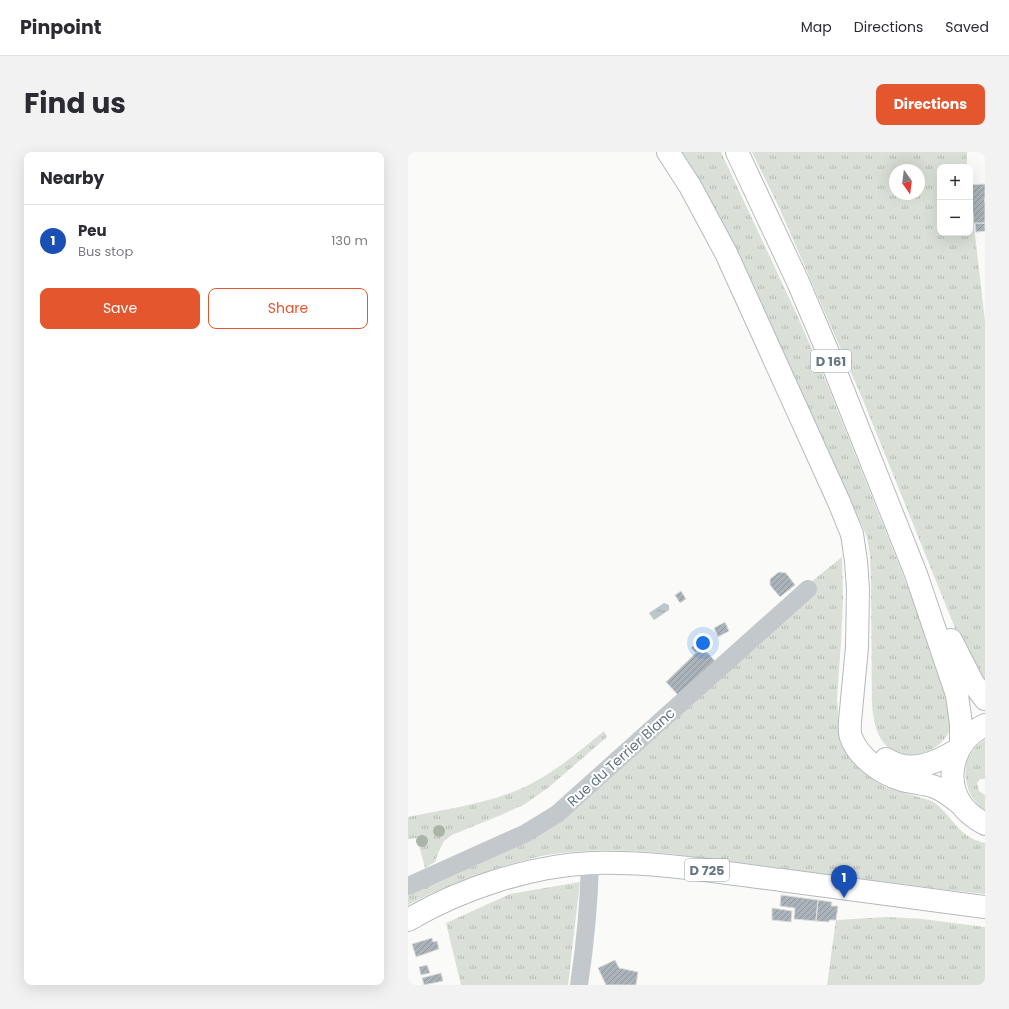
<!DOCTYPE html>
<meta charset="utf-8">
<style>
:root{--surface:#fff;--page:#f2f2f3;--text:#2b2b33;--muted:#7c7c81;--line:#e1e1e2;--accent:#e4572e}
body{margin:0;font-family:Poppins,sans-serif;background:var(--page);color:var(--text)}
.controls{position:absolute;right:12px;top:12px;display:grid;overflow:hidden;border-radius:8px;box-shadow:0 4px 16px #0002}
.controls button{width:36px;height:36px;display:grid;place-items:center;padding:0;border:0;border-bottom:1px solid var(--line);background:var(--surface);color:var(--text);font:20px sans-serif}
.compass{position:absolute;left:481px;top:12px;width:36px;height:36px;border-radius:50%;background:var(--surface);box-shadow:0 4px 16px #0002;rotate:166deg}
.you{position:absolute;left:295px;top:491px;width:14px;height:14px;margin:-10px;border:3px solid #fff;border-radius:50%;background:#1a73e8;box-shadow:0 0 0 6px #1a73e833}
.badge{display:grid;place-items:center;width:26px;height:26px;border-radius:50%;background:var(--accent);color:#fff;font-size:13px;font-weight:700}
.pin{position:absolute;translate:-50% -33px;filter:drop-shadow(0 1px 2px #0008)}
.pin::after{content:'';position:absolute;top:21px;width:14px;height:12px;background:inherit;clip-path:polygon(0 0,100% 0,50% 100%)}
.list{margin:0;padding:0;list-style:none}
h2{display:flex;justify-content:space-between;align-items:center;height:52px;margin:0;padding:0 16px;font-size:17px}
h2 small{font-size:13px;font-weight:400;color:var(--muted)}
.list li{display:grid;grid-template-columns:26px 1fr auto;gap:12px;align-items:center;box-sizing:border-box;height:72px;padding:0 16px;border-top:1px solid var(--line)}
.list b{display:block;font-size:15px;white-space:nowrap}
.list p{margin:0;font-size:13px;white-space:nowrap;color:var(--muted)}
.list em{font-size:13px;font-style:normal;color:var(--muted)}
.actions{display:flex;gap:8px;padding:12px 16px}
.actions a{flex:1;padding:9px 0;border:1px solid var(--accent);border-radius:8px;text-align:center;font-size:14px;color:var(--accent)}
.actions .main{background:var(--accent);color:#fff}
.map{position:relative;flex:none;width:577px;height:833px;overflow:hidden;border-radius:8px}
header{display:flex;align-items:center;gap:24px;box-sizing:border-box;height:56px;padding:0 20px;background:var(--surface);border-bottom:1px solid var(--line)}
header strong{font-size:19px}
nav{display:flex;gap:22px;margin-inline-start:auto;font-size:14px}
.intro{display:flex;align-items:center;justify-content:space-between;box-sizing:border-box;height:96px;padding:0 24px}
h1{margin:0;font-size:28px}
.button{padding:10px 18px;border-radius:8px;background:var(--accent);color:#fff;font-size:14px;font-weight:700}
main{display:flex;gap:24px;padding:0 24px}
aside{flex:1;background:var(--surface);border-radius:8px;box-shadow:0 4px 16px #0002}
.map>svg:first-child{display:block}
.grass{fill:url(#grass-tufts);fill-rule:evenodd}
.water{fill:url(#water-ripples)}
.building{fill:url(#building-hatch);stroke:#dcdcda}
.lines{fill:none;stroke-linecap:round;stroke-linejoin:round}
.secondary-casing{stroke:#b3babf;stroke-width:24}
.primary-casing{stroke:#b5babe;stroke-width:24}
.street{stroke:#c3c8cc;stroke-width:18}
.secondary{stroke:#fff;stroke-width:22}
.primary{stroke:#fff;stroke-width:22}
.tree{fill:#aab4a7}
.labels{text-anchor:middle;stroke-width:4;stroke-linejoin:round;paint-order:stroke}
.shield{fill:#fff;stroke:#939fa8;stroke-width:1}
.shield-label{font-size:13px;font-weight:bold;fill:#657683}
.street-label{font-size:14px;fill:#657683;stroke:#fff}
</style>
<header>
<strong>Pinpoint</strong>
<nav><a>Map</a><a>Directions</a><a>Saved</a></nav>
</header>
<div class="intro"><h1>Find us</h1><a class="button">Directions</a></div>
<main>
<aside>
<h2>Nearby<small></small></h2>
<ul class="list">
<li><span class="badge" style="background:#1a4fb4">1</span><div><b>Peu</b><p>Bus stop</p></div><em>130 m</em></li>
</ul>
<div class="actions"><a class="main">Save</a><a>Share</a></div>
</aside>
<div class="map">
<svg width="577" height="833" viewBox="0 0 577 833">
<defs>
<pattern id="grass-tufts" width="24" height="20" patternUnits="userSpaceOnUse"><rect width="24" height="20" fill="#dadfd7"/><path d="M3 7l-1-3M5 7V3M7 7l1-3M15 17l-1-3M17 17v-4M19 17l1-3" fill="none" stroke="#b4b9b4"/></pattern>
<pattern id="water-ripples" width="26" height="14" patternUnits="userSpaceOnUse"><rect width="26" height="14" fill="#bbc7cb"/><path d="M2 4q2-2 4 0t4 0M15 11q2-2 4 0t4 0" fill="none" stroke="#9ca6aa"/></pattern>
<pattern id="building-hatch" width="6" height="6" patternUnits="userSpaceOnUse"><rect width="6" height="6" fill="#aab3b9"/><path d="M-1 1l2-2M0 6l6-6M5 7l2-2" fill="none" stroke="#8e969c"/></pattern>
</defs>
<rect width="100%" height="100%" fill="#fafaf8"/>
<path class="grass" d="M 274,0 L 313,0 L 389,163 L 419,232 L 526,501 C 529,512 535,524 537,536 C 539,544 540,552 541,560 C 541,565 543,571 542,576 C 536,602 491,613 475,590 C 467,579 465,565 464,552 L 463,429 L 462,403 L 459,385 L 334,109 C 315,72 296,35 274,0 Z
M 344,0 L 559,0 L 559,15 L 532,15 L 532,81 L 562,81 L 562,40 L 577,169 L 577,530 L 549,481 L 455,248 L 370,53 ZM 487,18 L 511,18 L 511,42 L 487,42 Z
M 434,405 L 435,446 L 433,491 L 429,546 L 431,575 L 455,619 L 465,628 L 477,635 L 524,649 C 544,662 549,685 577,691 L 577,742 L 531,737 L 264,702 C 219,698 173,696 129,705 C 104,711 80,719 56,728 C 37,736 18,743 0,753 L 0,741 L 177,645 L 409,437 L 403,430 Z
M 196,579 L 199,585 L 141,635 L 117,652 L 93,663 L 44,683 L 36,689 L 31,699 L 27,710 L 17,716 L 9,686 L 0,687 L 0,665 C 35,658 71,653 105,640 C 139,627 168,602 196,579 Z
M 577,587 L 577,627 L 572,627 L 569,631 L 571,639 L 577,643 L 577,658 C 561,649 554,626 559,609 C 563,599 569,593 577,587 Z
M 172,730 L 160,833 L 53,833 L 38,771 L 102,742 Z
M 479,765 L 514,767 L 577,775 L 577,833 L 419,833 L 428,768 Z"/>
<path class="water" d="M 256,451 L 261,453 L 261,458 L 246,468 L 241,461 Z"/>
<path class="building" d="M 577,32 L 577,47 L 576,47 L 577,51 L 577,71 L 566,72 L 562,33 Z
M 567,71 L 577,71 L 577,79 L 568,80 Z
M 371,420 L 378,421 L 387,433 L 372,445 L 362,433 L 362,427 Z
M 273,439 L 278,447 L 272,451 L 267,443 Z
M 317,470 L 321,479 L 310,485 L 306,476 Z
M 289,490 L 294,495 L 288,501 L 283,496 Z
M 294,495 L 308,510 L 271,544 L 258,530 Z
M 373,743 L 410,748 L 408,769 L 386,767 L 387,756 L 372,754 Z
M 410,748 L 424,750 L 423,754 L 430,754 L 428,768 L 421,768 L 421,770 L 408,769 Z
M 364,756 L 384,759 L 383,770 L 364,768 Z
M 24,786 L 25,790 L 29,789 L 31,797 L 8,805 L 4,792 Z
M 207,808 L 211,816 L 230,820 L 228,833 L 198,833 L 190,816 Z
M 19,813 L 22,821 L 13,823 L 11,815 Z
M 33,821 L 35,829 L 16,833 L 14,826 Z"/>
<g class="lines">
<g class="secondary-casing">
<path id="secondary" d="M 260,0 L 282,34 L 318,101 L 431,350 L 444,382 L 448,409 L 450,437 L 449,495 L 442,569 C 442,574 441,580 443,585 C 450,605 473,622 494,628 C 504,631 517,631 527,635 C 537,639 545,646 553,652
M 478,607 C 502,623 528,611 551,597"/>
</g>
<g class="primary-casing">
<path id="primary" d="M 329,0 L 390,130 L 419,198 L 508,422 L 549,543 L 553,572 L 553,593
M 543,488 L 565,531 L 577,547
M 577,573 C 547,587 535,624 553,652 C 559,661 568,667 577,672
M 0,768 C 52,737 122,714 183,711 C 247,709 310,720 373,728 C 441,737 509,746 577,755"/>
</g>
<path class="street" d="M 0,734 L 118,681 L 149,662 L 400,437
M 171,833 C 177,793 181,752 182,711"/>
<use href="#secondary" class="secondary"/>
<use href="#primary" class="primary"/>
</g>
<g class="tree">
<circle cx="31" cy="679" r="6"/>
<circle cx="14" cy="689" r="6"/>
</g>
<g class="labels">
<g class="shield">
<rect x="403" y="198" width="40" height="22" rx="3"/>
<rect x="277" y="707" width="44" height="22" rx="3"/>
</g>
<g class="shield-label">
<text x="423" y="214">D 161</text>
<text x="299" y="723">D 725</text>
</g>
<g class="street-label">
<text transform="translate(213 605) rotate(-42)" y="5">Rue du Terrier Blanc</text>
</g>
</g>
</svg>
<div class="controls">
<button>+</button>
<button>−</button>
</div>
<svg class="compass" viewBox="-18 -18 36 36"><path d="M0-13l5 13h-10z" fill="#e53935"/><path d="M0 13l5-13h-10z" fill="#7c7c81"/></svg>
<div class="you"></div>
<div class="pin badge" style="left:436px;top:746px;background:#1a4fb4">1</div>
</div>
</main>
